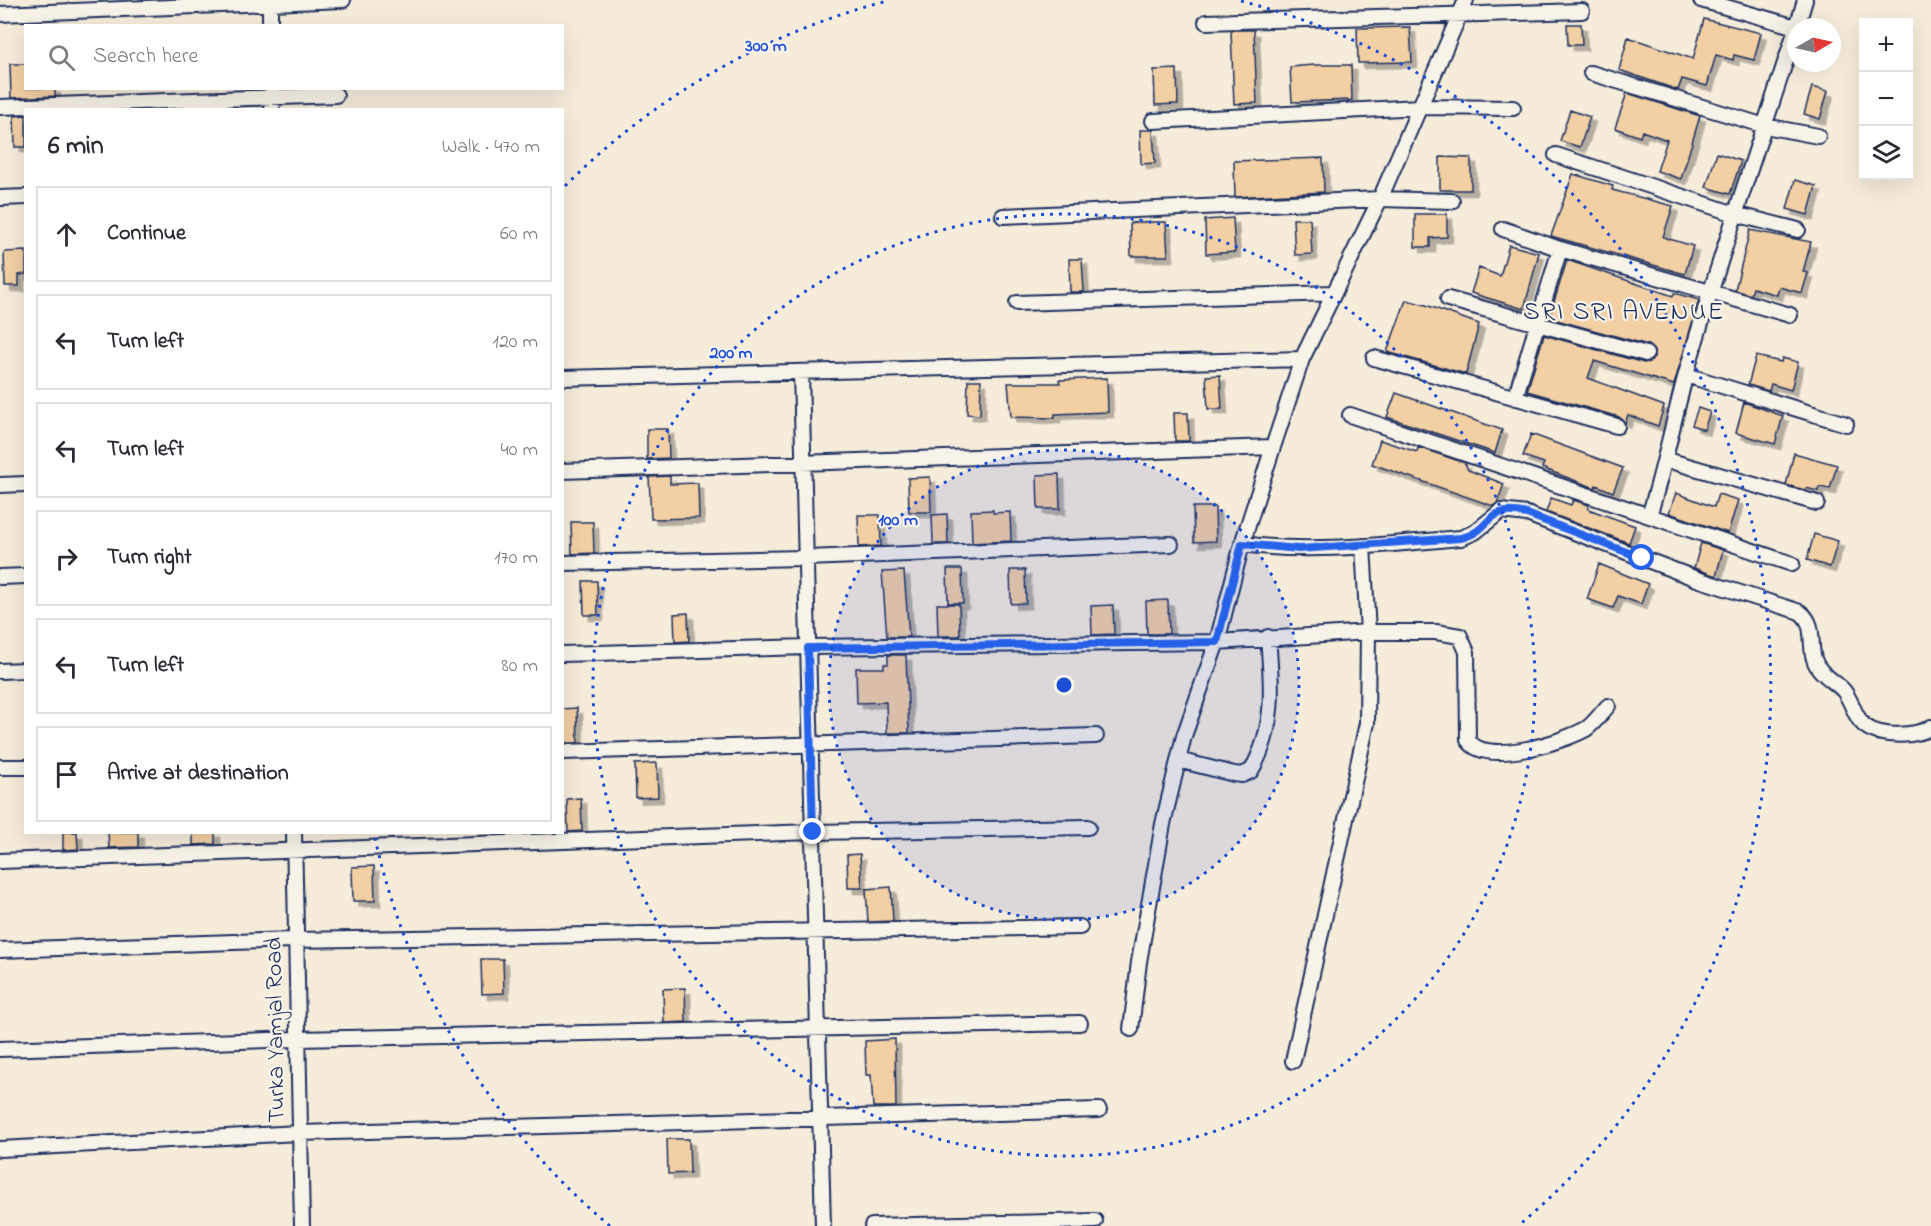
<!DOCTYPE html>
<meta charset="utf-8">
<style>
:root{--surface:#fff;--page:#f7f7f7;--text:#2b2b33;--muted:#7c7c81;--line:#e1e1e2}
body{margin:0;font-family:"Indie Flower",sans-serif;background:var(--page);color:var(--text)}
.controls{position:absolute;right:18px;top:18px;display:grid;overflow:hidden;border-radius:0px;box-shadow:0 6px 24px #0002}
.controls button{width:54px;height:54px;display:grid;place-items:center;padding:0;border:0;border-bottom:2px solid var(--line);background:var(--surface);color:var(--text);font:30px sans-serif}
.compass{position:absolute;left:1787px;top:18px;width:54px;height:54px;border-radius:50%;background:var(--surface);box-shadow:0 6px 24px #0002;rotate:81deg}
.stop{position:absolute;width:18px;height:18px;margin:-14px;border:4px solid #2563eb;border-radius:50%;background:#fff}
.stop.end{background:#2563eb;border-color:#fff;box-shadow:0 2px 6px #0008}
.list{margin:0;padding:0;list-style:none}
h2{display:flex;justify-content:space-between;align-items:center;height:78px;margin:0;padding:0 24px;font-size:26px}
h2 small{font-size:20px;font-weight:400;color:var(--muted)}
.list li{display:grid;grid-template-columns:39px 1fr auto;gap:18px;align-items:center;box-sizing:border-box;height:96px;margin:0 12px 12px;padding:0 12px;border:2px solid var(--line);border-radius:0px}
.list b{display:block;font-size:22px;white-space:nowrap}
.list em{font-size:20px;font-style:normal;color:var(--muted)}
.icon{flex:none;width:33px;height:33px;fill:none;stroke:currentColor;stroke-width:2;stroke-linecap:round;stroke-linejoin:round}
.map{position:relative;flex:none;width:1931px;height:1226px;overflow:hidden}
.search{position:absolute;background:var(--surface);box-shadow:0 6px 24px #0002;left:24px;top:24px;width:540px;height:66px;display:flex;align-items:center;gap:15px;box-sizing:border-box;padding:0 21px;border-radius:0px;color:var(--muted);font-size:22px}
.panel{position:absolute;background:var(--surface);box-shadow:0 6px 24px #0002;left:24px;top:108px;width:540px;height:726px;border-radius:0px}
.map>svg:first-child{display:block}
.building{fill:#f3cfa4;stroke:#1b2f5e;stroke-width:1.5;filter:url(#shadow)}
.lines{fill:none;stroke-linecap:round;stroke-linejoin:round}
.street-casing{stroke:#1b2f5e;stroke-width:18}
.street{stroke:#f7f3e8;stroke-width:14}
.route{stroke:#2563eb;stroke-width:8}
.ring{fill:none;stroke:#1d4ed8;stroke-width:3;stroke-dasharray:3 6}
.labels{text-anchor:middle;stroke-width:4.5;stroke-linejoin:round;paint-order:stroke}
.street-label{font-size:24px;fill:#1b2f5e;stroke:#f7f3e8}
.neighbourhood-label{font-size:26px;letter-spacing:1.5px;fill:#1b2f5e;stroke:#f7f3e8}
.centre{fill:#1d4ed8;stroke:#f7f3e8;stroke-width:3}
.ring-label{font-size:18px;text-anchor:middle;font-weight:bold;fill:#1d4ed8;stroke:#f7f3e8;stroke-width:4.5;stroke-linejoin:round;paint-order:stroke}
</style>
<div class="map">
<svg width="1931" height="1226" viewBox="0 0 1931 1226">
<defs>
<filter id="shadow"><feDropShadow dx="5.5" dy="5.5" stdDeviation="0" flood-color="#0004"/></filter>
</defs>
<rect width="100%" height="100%" fill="#f6ecda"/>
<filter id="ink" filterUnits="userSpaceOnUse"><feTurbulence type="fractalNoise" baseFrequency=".0167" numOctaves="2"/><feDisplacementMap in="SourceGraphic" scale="12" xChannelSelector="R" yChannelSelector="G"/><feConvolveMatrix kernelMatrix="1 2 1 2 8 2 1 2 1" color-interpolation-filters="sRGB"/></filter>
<g filter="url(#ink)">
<path class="building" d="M 1704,19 L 1761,33 L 1754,60 L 1734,55 L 1733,60 L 1716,55 L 1707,86 L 1682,79 L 1678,90 L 1619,70 L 1628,37 L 1693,59 Z
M 1567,24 L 1581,24 L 1582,45 L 1568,45 Z
M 1410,27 L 1412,62 L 1358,63 L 1357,28 Z
M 1231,30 L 1254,30 L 1257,103 L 1234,104 Z
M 10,64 L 26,64 L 26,88 L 55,88 L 55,96 L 11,98 Z
M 1314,65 L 1351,65 L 1352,100 L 1292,102 L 1290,67 Z
M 1177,69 L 1178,104 L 1155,105 L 1154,70 Z
M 1812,87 L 1828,91 L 1820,119 L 1804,114 Z
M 1627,93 L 1700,116 L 1681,179 L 1657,171 L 1667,140 L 1642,131 L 1640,137 L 1615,128 Z
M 1570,110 L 1590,117 L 1580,147 L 1560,141 Z
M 26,115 L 26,147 L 15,147 L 14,116 Z
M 1140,130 L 1153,130 L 1155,163 L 1141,164 Z
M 1717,153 L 1741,161 L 1730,194 L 1706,187 Z
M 1440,157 L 1471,158 L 1471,190 L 1440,190 Z
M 1323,158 L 1324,192 L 1235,197 L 1234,161 Z
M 1573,174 L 1613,186 L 1612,190 L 1673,206 L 1663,237 L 1693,246 L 1685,274 L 1551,236 Z
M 1795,180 L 1816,186 L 1808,215 L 1787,209 Z
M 1415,214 L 1447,214 L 1447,237 L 1430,238 L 1430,247 L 1415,247 Z
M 1233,218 L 1235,252 L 1206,254 L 1205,220 Z
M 1293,219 L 1310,219 L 1312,254 L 1295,255 Z
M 1144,222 L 1166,222 L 1168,256 L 1131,256 L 1130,223 Z
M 1750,230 L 1811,242 L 1803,272 L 1808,273 L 1802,293 L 1779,287 L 1777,295 L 1753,288 L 1751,295 L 1735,290 Z
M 1509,245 L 1539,253 L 1524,309 L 1471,293 L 1479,268 L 1500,276 Z
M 26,251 L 26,274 L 19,275 L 19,286 L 5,286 L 4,252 Z
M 1069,259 L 1082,259 L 1084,292 L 1070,292 Z
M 1567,260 L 1673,296 L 1674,293 L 1699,300 L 1674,385 L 1594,361 L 1588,378 L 1664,406 L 1658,426 L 1628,415 L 1625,423 L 1619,417 L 1527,391 L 1544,335 L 1644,363 L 1649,362 L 1654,357 L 1654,351 L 1648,345 L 1549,318 Z
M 1406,300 L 1426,305 L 1479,324 L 1466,374 L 1387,352 Z
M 1756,356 L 1781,362 L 1782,358 L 1798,362 L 1791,390 L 1771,384 L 1769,391 L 1748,385 Z
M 1220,375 L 1222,409 L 1208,409 L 1206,376 Z
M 1107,378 L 1108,412 L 1055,414 L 1055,418 L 1011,417 L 1008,383 L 1060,383 L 1059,380 Z
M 968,380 L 981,380 L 980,415 L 967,414 Z
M 1396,393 L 1502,430 L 1495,453 L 1387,417 Z
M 1744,402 L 1783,416 L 1775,444 L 1736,433 Z
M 1698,408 L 1710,412 L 1704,430 L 1692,425 Z
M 1174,413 L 1188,413 L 1189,441 L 1175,441 Z
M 647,429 L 668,429 L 669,458 L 647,459 Z
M 1531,434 L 1623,468 L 1613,492 L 1596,485 L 1595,488 L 1542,468 L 1544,463 L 1523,456 Z
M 1380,440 L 1417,452 L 1418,447 L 1465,463 L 1468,470 L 1504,484 L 1497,503 L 1493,506 L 1372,464 Z
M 1794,453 L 1837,465 L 1830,489 L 1819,487 L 1818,491 L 1806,488 L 1805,490 L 1786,485 Z
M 1059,474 L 1060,509 L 1038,509 L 1037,475 Z
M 670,476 L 670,484 L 698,483 L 699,518 L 651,519 L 649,477 Z
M 930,477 L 931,512 L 909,512 L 908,478 Z
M 1676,493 L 1714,507 L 1718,494 L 1738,500 L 1728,533 L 1669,513 Z
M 1551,498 L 1571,505 L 1573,500 L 1589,505 L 1588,509 L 1635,526 L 1629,543 L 1546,512 Z
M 1193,507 L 1215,507 L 1216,541 L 1194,542 Z
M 993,510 L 993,513 L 1010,512 L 1011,541 L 972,543 L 971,511 Z
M 947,514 L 948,544 L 933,544 L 932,515 Z
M 858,515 L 880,515 L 881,546 L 859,547 Z
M 571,522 L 593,522 L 594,553 L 572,554 Z
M 1814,534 L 1838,541 L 1830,567 L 1807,560 Z
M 1701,543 L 1723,550 L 1716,576 L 1694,568 Z
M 1599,564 L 1648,584 L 1641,604 L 1618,596 L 1613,608 L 1587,599 Z
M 947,569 L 962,569 L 963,603 L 948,603 Z
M 1010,570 L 1025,570 L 1026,603 L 1011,604 Z
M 904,571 L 909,637 L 887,637 L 882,572 Z
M 583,581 L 597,581 L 598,615 L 584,615 Z
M 1168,600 L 1169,634 L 1147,634 L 1146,601 Z
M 937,604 L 959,604 L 960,636 L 938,636 Z
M 1113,605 L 1114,634 L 1092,635 L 1091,606 Z
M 688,613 L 689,641 L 675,642 L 674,614 Z
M 888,655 L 906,655 L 909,733 L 887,733 L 886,702 L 857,703 L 856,668 L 884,668 L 884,664 L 888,664 Z
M 577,708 L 578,743 L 564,743 L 562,709 Z
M 657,763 L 658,797 L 636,798 L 635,764 Z
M 581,798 L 582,831 L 568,832 L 567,799 Z
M 63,832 L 77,832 L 78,849 L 63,850 Z
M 108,832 L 138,832 L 138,847 L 109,848 Z
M 193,832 L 215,832 L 215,844 L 193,845 Z
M 860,854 L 862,888 L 848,888 L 847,855 Z
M 374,866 L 375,901 L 353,901 L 352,867 Z
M 891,887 L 893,921 L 868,922 L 866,889 Z
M 481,959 L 503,959 L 504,993 L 482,994 Z
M 685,988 L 686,1022 L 664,1023 L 663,989 Z
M 895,1039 L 896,1107 L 873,1107 L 871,1075 L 866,1075 L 865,1041 Z
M 667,1139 L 689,1139 L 690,1173 L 668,1174 Z"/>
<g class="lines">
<g class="street-casing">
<path id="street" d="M 270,0 L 270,26
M 1701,0 L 1796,27
M 0,14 L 343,0
M 1206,22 L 1582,11
M 1797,27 L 1805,0
M 1591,73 L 1765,126 L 1818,136
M 272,88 L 272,110
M 0,107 L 336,95
M 1153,121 L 1420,107 L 1513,108
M 1556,155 L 1735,214 L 1798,230
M 0,198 L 26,197
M 1003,216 L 1380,199 L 1452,201
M 1503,229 L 1560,249 L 1790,315
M 1448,299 L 1646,354
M 1017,303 L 1334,293
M 1374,358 L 1617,426
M 801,372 L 823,1226
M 1686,375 L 1846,424
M 562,378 L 1302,359
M 1515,398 L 1560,249
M 1350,415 L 1792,564
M 1667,460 L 1817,503
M 562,471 L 1273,447
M 0,485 L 26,484
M 1649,516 C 1664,469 1673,421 1686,374 C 1719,258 1759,144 1796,29
M 1242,544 C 1314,554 1388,544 1461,538 L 1475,532 L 1501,511 L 1527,514 L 1697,579 L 1800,612 C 1816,624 1809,642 1814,659 C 1818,673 1833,680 1843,690 C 1851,699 1853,712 1861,722 C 1874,738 1915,738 1931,727
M 562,563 L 806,558 L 1171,544
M 0,577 L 26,576
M 562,654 L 808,647 L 1217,642 L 1368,632 L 1436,632 L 1460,636 L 1467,652 L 1468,740 C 1485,767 1562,742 1586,729 C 1594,724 1601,713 1608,706
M 0,671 L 26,670
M 562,752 L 1096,736
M 1178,760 L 1234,774 L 1242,775 L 1251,771 C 1276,729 1272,684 1268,637
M 0,767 L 26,767
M 294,832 L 302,1226
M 0,861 L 813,832 L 1088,827
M 0,950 L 294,940 L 1080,927
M 1131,1029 L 1139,962 L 1163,824 L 1184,736 L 1217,642 L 1242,544 L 1273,447 L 1302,359 L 1380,199 L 1466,0
M 0,1049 L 297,1039 L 1080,1023
M 1293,1061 L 1367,723 L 1368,632 L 1363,546
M 0,1149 L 299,1133 L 1099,1110
M 872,1226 L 1095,1221"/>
</g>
<use href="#street" class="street"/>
</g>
</g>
<g class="lines" filter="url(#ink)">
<path class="route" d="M 813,832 L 808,648 L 1217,642 L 1242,544 L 1299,549 L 1461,538 C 1495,530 1482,504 1527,514 L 1642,558"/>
</g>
<circle cx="1064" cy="685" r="235" fill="#1d4ed8" fill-opacity=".12"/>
<g class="ring">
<circle cx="1064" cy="685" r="235"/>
<circle cx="1064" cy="685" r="471"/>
<path d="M610 1226A706 706 0 0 1 375 838M565 186A706 706 0 0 1 887 1M1241 1A706 706 0 0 1 1518 1226"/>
</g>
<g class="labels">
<g class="street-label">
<text transform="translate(274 1030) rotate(-91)" y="8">Turka Yamjal Road</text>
</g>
<g class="neighbourhood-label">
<text x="1624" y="319">SRI SRI AVENUE</text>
</g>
</g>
<circle cx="1064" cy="685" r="9" class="centre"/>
<g class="ring-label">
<text x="766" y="51">300 m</text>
<text x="731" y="358">200 m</text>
<text x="898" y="525">100 m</text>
</g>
</svg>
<div class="controls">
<button>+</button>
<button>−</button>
<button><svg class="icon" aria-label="layers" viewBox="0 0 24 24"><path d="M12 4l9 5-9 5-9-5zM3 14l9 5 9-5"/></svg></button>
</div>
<svg class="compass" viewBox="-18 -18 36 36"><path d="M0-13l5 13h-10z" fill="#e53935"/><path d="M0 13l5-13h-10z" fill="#7c7c81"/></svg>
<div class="stop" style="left:1642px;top:558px"></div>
<div class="stop end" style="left:813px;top:832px"></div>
<div class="search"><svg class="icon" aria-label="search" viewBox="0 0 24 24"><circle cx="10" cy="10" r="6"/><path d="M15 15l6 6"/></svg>Search here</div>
<section class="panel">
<h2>6 min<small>Walk · 470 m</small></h2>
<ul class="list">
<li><svg class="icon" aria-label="ahead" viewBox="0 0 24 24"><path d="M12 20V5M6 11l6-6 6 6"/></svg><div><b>Continue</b></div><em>60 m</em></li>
<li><svg class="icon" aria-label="left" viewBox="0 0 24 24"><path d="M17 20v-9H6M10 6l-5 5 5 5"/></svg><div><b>Turn left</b></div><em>120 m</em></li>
<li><svg class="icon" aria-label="left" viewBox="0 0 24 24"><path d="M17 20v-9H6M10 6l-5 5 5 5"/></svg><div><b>Turn left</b></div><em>40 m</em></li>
<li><svg class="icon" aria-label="right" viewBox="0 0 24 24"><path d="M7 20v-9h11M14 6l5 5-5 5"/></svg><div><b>Turn right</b></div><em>170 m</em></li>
<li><svg class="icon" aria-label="left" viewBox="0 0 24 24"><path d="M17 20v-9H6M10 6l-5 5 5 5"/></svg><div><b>Turn left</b></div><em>80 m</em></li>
<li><svg class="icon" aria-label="arrive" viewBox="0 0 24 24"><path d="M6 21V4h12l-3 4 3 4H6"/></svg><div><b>Arrive at destination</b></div></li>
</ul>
</section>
</div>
